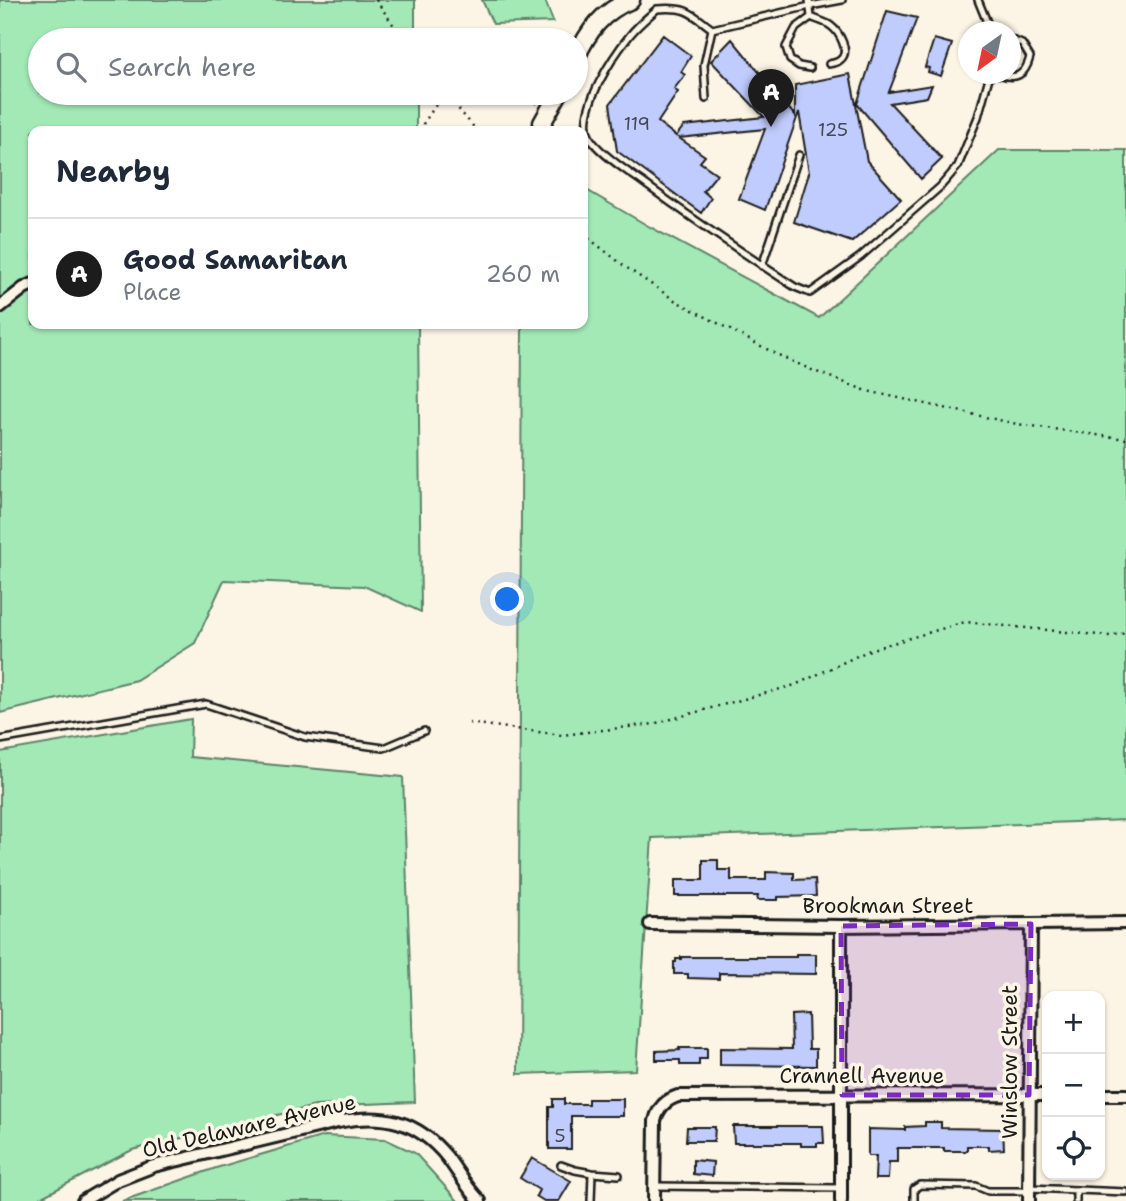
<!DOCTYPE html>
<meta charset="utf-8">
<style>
:root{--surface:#fff;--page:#f6f6f7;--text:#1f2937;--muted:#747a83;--line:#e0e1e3;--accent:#1c1c1c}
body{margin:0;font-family:"Shantell Sans",sans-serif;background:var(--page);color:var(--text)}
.controls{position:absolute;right:21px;bottom:21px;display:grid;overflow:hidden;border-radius:14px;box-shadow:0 2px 5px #0004}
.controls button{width:63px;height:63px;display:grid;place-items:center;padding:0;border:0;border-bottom:2px solid var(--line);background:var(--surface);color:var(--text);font:35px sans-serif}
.compass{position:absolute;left:958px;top:21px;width:63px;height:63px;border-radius:50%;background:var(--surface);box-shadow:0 2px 5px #0004;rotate:213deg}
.you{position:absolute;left:508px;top:600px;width:24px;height:24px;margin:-18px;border:5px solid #fff;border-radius:50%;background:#1a73e8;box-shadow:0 0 0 10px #1a73e833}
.badge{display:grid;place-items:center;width:46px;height:46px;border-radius:50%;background:var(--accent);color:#fff;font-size:23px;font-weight:700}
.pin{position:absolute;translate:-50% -58px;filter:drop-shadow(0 2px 4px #0008)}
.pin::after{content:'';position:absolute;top:37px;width:24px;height:21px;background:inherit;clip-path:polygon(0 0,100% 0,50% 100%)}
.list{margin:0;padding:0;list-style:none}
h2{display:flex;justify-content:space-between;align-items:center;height:91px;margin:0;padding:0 28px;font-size:30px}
h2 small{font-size:23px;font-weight:400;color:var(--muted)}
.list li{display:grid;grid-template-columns:46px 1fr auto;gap:21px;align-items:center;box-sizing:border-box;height:112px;padding:0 28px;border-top:2px solid var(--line)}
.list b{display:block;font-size:26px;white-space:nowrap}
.list p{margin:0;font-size:23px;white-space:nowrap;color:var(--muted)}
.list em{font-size:23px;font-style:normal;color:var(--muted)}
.icon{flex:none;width:38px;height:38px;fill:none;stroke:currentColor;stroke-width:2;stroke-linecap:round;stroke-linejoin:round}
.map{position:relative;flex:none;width:1126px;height:1201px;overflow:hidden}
.search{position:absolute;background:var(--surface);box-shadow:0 2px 5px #0004;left:28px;top:28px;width:560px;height:77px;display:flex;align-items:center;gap:18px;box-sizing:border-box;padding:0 24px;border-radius:38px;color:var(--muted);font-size:26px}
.panel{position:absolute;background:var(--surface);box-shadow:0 2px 5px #0004;left:28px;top:126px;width:560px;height:203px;border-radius:14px}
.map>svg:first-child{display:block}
.green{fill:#a2e9b6;stroke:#5f8269;stroke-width:2}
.building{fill:#c0ccfd;stroke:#1c1c1c;stroke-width:2}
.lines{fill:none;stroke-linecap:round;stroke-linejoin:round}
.lane-casing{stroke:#1c1c1c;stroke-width:10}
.street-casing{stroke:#1c1c1c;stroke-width:16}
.secondary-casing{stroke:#1c1c1c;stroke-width:21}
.path{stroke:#1c1c1c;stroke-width:2.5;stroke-dasharray:2 5;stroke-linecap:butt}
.lane{stroke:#fcf5e5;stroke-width:5}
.street{stroke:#fcf5e5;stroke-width:10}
.secondary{stroke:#fcf5e5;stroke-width:16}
.marked{fill:#7b2cbf;fill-opacity:0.2;stroke:#7b2cbf;stroke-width:5;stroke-dasharray:14 9;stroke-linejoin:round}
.labels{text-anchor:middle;stroke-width:7;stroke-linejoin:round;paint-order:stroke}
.number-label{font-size:18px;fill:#454854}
.street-label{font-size:21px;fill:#1c1c1c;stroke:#fcf5e5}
</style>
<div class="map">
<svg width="1126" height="1201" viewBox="0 0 1126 1201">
<rect width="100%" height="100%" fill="#fcf5e5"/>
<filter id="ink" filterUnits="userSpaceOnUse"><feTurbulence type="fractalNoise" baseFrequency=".0143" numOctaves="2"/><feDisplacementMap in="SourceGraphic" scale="14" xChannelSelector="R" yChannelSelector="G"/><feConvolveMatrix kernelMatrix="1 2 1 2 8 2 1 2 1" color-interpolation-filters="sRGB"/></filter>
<g filter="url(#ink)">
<path class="green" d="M 0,0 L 415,0 L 415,40 L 40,40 L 40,93 L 416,93 L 416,131 L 33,131 L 33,324 L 418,324 L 421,612 L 364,586 L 224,580 L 195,643 L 136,680 L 0,713 Z
M 482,0 L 545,0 L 553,22 L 493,24 Z
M 999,150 L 1126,150 L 1126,820 L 652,838 L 636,1070 L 518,1074 L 522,324 L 583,324 L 583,188 L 650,227 L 819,318 Z
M 191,719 L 190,757 L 403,777 L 415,1102 L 315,1106 L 132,1150 L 38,1199 L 31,1201 L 0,1201 L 0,752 Z
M 324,1136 L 385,1139 L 415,1153 L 458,1201 L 122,1201 L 216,1168 Z"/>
<path class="building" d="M 887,11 L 917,18 L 889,92 L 932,85 L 927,97 L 890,103 L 942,159 L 921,179 L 857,104 Z
M 663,35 L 691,56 L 681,72 L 685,75 L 674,89 L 678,92 L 658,122 L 676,136 L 684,126 L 764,117 L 711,61 L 732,39 L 795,116 L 795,85 L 850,74 L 867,161 L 901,199 L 852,242 L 794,222 L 809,173 L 799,112 L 765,210 L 739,199 L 765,129 L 679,138 L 705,156 L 700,162 L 717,174 L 703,191 L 711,198 L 701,213 L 617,151 L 610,104 Z
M 934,39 L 952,44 L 941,76 L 928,72 L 929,68 L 925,67 Z
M 703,860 L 718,860 L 718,870 L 731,870 L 731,880 L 766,880 L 766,872 L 794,873 L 794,880 L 815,879 L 816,896 L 778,897 L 778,900 L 757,900 L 758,896 L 675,896 L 675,880 L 703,880 Z
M 796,954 L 816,954 L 816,974 L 719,973 L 719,979 L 688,978 L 688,974 L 674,974 L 674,962 L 676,962 L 676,959 L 681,959 L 681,957 L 796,957 Z
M 808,1014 L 809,1049 L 816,1049 L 816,1066 L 720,1065 L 720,1048 L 792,1049 L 791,1015 Z
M 679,1048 L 707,1048 L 707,1059 L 699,1059 L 699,1065 L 680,1065 L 680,1060 L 656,1060 L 656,1051 L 680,1050 Z
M 553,1099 L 564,1099 L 564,1104 L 588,1104 L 588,1099 L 623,1099 L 623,1116 L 571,1116 L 571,1149 L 549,1149 L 549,1107 L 553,1107 Z
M 925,1122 L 941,1122 L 941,1128 L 1003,1129 L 1004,1149 L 989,1150 L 989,1146 L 967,1146 L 967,1151 L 944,1151 L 944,1148 L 897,1148 L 897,1162 L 889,1162 L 888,1179 L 875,1179 L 876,1156 L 868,1156 L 868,1129 L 905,1130 L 905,1127 L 925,1126 Z
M 733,1126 L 823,1126 L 824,1143 L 817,1143 L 817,1146 L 801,1146 L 801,1143 L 734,1143 Z
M 687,1127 L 715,1127 L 714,1141 L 686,1141 Z
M 532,1158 L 571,1181 L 559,1201 L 544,1201 L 536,1196 L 539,1190 L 520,1178 Z
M 693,1160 L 713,1162 L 712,1176 L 693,1174 Z"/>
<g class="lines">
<g class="lane-casing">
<path id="lane" d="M 809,0 L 811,17 L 796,28 L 786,47 L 790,60 L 799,66 L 810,68
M 842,0 L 810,6 L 712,29 C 689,11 686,7 657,9 C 648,17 638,25 630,35 C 614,55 577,109 589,136 C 595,150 628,172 641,181 C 691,218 743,253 795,287 L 810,293 L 860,257 L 940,187 L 958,166 L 978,117 L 990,74
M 978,0 L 991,32
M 811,17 C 817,20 826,22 831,26 C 839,32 851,52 840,60 C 837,63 833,63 829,64
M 998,74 C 1016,80 1025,76 1030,57 L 1022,44 L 1010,39
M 706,99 L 704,65 L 712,29
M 762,266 L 799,155
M 0,740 L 206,704 L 305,737 L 384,748 L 424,731
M 561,1165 L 575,1170 L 592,1173 L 591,1201
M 592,1173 L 619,1175
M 654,1186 L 840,1188
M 1029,1188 L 1126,1192
M 1076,1190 L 1076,1201
M 914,1201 L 914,1189 L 920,1185 L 976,1186 L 988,1191 L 1029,1191"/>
</g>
<g class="street-casing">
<path id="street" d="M 0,307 L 24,288 L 33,284
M 650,924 L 841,926 L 1126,923
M 1100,1095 L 1126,1095
M 83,1201 L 118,1180 L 154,1166 L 338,1122 C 383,1113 417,1120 447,1157 C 458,1172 467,1188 480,1201
M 654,1201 L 655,1121 C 658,1108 665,1100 678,1096 L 1047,1095
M 841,1201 L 841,926
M 1029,1201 L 1031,924"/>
</g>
<g class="secondary-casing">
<path id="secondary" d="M 576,58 C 588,31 603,11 631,0
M 542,123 L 559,93"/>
</g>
<path class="path" d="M 376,0 L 404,40
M 445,93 L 477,131
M 525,93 L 537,104
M 422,131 L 423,124 L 444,93
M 583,234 L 627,268 L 676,301 L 774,353 L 814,371 L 867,391 L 1017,424 L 1126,439
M 469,723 L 562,735 L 653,724 L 795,685 L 872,649 L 965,622 L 1108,636 L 1126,633"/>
<use href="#lane" class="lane"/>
<use href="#street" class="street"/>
<use href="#secondary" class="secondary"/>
</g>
</g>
<path class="marked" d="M 1031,924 L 1029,1095 L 842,1095 L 841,926 Z"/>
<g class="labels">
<g class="number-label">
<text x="637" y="130">119</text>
<text x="833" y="136">125</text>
<text x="560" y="1142">5</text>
</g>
<g class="street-label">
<text x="888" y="913">Brookman Street</text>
<text transform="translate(1010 1062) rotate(-90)" y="7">Winslow Street</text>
<text x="862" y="1083">Crannell Avenue</text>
<text transform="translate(249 1126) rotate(-13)" y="7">Old Delaware Avenue</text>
</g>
</g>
</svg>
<div class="controls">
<button>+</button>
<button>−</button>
<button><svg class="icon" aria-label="locate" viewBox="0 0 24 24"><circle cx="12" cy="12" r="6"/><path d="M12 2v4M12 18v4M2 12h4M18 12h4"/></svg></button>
</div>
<svg class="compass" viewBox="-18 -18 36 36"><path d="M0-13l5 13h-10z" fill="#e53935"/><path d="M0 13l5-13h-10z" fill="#747a83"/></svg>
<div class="you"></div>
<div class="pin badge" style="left:771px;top:127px">A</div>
<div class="search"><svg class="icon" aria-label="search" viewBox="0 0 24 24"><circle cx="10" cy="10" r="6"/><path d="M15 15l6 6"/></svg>Search here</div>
<section class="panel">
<h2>Nearby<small></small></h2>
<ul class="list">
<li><span class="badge">A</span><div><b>Good Samaritan</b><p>Place</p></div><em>260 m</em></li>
</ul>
</section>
</div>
